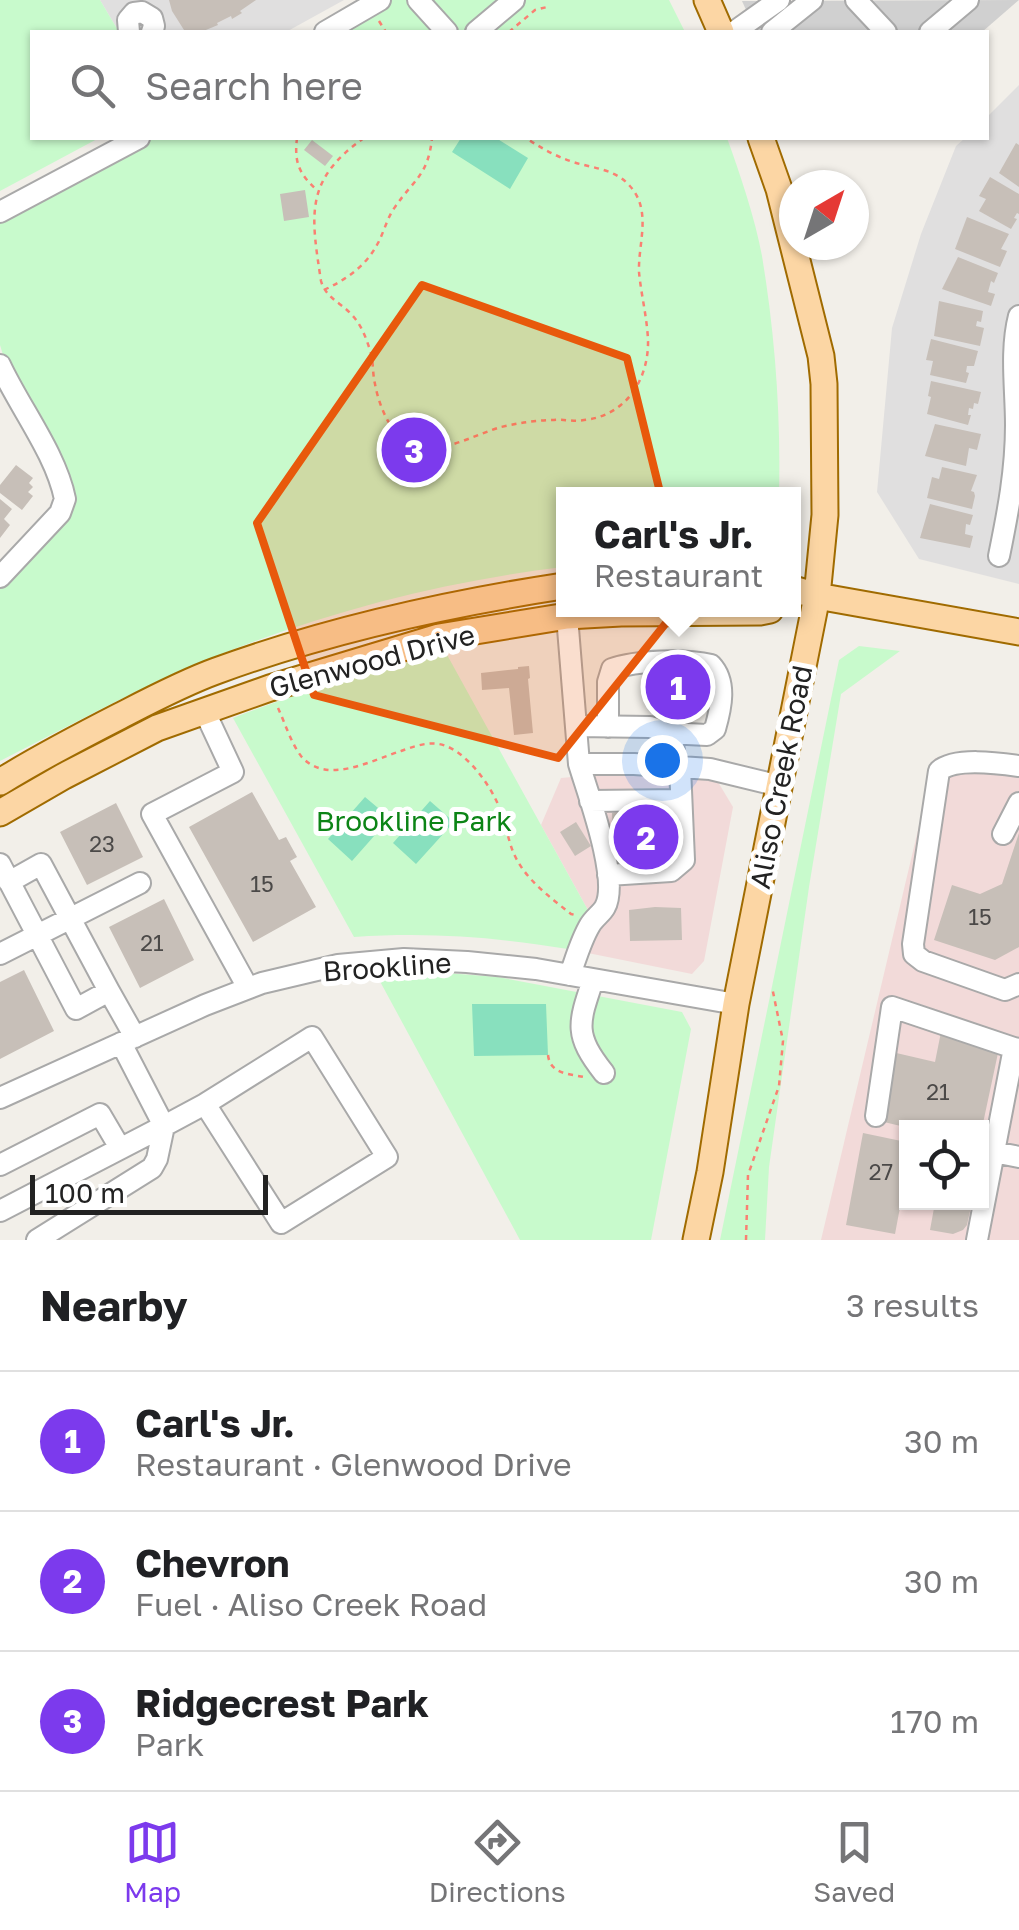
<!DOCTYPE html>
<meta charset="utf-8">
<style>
:root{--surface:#fff;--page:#f2f2f2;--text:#202124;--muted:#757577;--line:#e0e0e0;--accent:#7c3aed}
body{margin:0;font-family:"Golos Text",sans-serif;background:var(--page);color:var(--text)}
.controls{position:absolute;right:30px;bottom:30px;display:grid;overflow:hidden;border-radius:0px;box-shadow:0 2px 8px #0004}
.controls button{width:90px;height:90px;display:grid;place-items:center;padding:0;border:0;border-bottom:2px solid var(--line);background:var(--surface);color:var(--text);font:50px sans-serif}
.compass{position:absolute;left:779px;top:170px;width:90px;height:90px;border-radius:50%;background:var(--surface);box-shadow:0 2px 8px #0004;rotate:39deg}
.scale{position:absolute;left:30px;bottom:25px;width:238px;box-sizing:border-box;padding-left:10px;border:5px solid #222;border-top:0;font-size:28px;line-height:35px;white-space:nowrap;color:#222;-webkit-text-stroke:8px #fff;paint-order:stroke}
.you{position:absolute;left:662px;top:760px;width:35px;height:35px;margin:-25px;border:8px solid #fff;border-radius:50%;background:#1a73e8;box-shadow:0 0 0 15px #1a73e833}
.badge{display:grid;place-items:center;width:65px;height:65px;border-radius:50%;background:var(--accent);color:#fff;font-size:32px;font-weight:700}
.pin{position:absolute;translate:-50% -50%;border:5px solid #fff;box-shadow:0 2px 10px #0006}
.popup{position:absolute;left:556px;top:487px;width:245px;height:130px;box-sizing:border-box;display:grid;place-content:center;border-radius:0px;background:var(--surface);filter:drop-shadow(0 2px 8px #0005);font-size:32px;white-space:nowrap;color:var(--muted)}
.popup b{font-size:38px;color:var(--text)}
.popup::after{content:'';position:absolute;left:50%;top:100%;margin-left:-20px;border:20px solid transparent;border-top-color:var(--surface)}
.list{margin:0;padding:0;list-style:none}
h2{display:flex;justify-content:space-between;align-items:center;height:130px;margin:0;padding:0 40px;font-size:42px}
h2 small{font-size:32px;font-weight:400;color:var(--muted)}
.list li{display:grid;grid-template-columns:65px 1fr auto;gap:30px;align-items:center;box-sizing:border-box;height:140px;padding:0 40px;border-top:2px solid var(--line)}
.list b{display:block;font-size:38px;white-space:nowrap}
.list p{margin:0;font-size:32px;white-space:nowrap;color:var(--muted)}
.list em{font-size:32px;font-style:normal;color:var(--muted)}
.icon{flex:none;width:55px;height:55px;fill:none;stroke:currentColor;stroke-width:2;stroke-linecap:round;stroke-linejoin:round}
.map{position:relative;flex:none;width:1019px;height:1240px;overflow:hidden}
.search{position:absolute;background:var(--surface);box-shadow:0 2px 8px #0004;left:30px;right:30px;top:30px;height:110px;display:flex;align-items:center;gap:25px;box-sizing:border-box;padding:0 35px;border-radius:0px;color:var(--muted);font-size:38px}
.sheet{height:550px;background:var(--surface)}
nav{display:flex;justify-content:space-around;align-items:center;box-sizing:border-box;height:140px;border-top:2px solid var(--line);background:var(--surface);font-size:28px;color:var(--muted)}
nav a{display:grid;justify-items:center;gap:5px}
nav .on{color:var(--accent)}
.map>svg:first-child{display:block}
.residential{fill:#e0dfdf}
.commercial{fill:#f2dad9;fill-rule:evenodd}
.religious{fill:#d0d0d0}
.park{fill:#c8facc}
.pitch{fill:#88e0be}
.building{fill:#c7bfb8}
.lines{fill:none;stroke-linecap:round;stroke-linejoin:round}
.minor-casing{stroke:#a9a9a9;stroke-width:24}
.major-casing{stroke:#a06b00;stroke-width:29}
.path{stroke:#fa8072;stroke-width:2.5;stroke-dasharray:5 5;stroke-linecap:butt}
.minor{stroke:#fff;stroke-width:20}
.major{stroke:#fcd6a4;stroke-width:25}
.marked{fill:#e8590c;fill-opacity:0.2;stroke:#e8590c;stroke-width:8;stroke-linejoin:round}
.labels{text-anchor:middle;stroke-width:10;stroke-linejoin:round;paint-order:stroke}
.number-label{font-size:22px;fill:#4b4948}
.street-label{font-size:28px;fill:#222;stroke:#fff}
.park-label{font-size:28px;fill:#0c8416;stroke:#fff}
</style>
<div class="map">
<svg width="1019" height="1240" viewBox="0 0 1019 1240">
<rect width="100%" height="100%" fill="#f2efe9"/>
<path class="residential" d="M 100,0 L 344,0 L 286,32 L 119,32 Z
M 1019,85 L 1019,584 L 919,559 L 877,492 L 892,328 L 921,234 L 956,146 L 965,138 L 986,138 L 987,117 Z"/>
<path class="commercial" d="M 1019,754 L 1019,1240 L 821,1240 L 935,758 ZM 906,1128 L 982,1128 L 982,1202 L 906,1202 Z
M 637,771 L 718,782 L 733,807 L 704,961 L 692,974 L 568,949 L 589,912 L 541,825 L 561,778 Z"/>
<path class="religious" d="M 1019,0 L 982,32 L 756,32 L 742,1 Z"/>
<path class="park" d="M 0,0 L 100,0 L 119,32 L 32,32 L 32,138 L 99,138 L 0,191 Z
M 386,0 L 669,0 L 685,32 L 331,32 Z
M 144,138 L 727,138 C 740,174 755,218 762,256 C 775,334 781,415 779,494 L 563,494 L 563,567 C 429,583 295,620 172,675 C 114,701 57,732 0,761 L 0,571 L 64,504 L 10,378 L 0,345 L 0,218 Z
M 859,646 L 900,651 L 841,694 L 809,887 L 769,1167 L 765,1240 L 720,1240 L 839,660 Z
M 446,653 L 589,912 L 568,949 C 494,937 430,932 354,937 L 233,718 C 303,691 373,669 446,653 Z
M 446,973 L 498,977 L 682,1012 L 691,1029 L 651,1240 L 520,1240 L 376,974 Z"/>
<path class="pitch" d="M 461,138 L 496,138 L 528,158 L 510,189 L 452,152 Z
M 365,797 L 390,818 L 352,861 L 328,839 Z
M 430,801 L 454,822 L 416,864 L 393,843 Z
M 472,1004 L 546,1004 L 548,1055 L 474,1056 Z"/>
<path class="building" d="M 169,0 L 256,0 L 240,11 L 242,13 L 232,19 L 231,16 L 217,23 L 218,25 L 201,32 L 184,30 L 172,11 Z
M 312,140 L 333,156 L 325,166 L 304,150 Z
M 1016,143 L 1019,145 L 1019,187 L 999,173 Z
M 990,177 L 1019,194 L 1019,214 L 1017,213 L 1014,218 L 1017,219 L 1011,229 L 979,211 L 986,199 L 979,196 Z
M 305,190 L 309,217 L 284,221 L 280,194 Z
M 967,217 L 1009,234 L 1001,249 L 1007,251 L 1000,267 L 955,249 Z
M 958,257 L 998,273 L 994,283 L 991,281 L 988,292 L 995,294 L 991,306 L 942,289 Z
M 939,301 L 983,311 L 981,322 L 977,321 L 976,326 L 984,328 L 980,346 L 934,336 Z
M 931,339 L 978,351 L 974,366 L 967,366 L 966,372 L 969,373 L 966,383 L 930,375 L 933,361 L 926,360 Z
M 931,381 L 981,392 L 978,404 L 974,403 L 973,409 L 969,408 L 968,415 L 971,415 L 968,425 L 927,414 L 931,397 L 928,396 Z
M 935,424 L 981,434 L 977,450 L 969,448 L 966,466 L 925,456 Z
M 16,465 L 33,478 L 29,483 L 33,487 L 28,492 L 33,496 L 22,510 L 0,493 L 0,485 Z
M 942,467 L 977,475 L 971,491 L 974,492 L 975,496 L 972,509 L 927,498 L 932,477 L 939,479 Z
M 0,499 L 12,509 L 4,519 L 10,525 L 0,538 Z
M 930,504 L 973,515 L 970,525 L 966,524 L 965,534 L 973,536 L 970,548 L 920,538 Z
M 529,666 L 530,678 L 528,679 L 533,733 L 514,735 L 509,688 L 482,690 L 481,673 L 518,669 L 518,667 Z
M 649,670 L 708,673 L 707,707 L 675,706 L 674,702 L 648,701 Z
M 252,792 L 279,840 L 286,837 L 297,857 L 290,861 L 316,907 L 253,942 L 189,827 Z
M 116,803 L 143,857 L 87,885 L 60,832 Z
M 678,811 L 680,860 L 614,863 L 612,813 Z
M 576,822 L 591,846 L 575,856 L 560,832 Z
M 1019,833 L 1019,947 L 995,960 L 934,940 L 952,885 L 980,894 L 1002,884 Z
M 164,899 L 194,960 L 140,988 L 109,927 Z
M 655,907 L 681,908 L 682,940 L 630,941 L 629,910 Z
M 24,970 L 54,1031 L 0,1059 L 0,982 Z
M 941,1032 L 998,1053 L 982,1128 L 909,1128 L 884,1122 L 892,1052 L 935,1062 Z
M 863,1133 L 906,1142 L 906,1203 L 901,1202 L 895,1234 L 846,1225 Z
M 913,1202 L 972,1202 L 967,1225 L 963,1230 L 953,1234 L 930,1230 L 934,1208 L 913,1204 Z"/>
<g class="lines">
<g class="minor-casing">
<path id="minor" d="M 418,0 L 447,32
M 856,0 L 886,32
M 129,32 L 128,20 L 134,13 L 142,12 L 152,18 L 154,26 L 152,32
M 325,32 L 380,0
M 476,32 L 514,0
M 734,32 L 779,0
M 772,32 L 812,0
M 930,32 L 968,0
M 0,212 L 139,138
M 0,365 C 20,408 56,454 65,499 L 60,513 L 0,577
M 999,556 C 1008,512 1016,470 1016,425 C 1016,389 1010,351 1019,316
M 567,616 L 579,764 L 634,764 L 710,769 L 780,786
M 204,710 L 233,772 L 152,814 L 248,988
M 576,726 L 650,727 C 675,733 673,745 676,766
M 608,727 L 608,682 L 612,669 C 637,660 685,659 711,665 C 727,682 721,708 715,729 L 707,735 L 666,733
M 1019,766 C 998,763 955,757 939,771 L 913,944 L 914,954 L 923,961 L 1005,990 L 1019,984
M 590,801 L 681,800
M 1003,834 L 1019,803
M 0,864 L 76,1009 L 109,991 L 135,1037
M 608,875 L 671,871 L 684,860 L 680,767
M 9,882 L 41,864 L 109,991
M 0,954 L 140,883
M 570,975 C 576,958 581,940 590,925 C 594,918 602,913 605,907 C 620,880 588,794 579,764
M 593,980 C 578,1024 574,1035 604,1073
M 121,1043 L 164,1126 L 205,1104 L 312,1037 L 387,1157 L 281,1223 L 205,1104
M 0,1098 L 205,1005 L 262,983 L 338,965 L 404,959 L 467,962 L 536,969 L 736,1004
M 876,1116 L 892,1007 L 1014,1048
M 994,1152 L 1019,1157
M 0,1165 L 100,1114 L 120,1148
M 0,1211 L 164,1126
M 37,1240 L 152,1168 L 157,1159 L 164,1126
M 977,1240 L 1014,1048 L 1019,1049"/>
</g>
<g class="major-casing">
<path id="major" d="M 707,0 L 721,32
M 793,589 L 817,596 L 1019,632
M 0,782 C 39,758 79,737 120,716 C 151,700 183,683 216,671 C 328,630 446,604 563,586
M 0,813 L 64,776 L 157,728 L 270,688 L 439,637 L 567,616 L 621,613 L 760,612 L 770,610
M 696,1240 L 710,1172 L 736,1004 L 817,596 L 825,515 L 824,384 L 821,356 L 779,189 L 761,138"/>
</g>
<path class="path" d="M 379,21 L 386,32
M 509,32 L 535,10 L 547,7
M 297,138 C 294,163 299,174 318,191
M 364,138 C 304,180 311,215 321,281 C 326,298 340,302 351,314 C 360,323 365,335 369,347 C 374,359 372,372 375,384 C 379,406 391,437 414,446 C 438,456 476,434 501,427 C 519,423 536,420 554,420 C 564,419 574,422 584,420 C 626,416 649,379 648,340 C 647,317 641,294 639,272 C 638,242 653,209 628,184 C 614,169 592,168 573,162 C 555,156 541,148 526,138
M 324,290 C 347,279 366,266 378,243 C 384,232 387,218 395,207 C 414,179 428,176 432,138
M 278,708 C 285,723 291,743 301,756 C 326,786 372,760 401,751 C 415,746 431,740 446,746 C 469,755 491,786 500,809 C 507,826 508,844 517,860 C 529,882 551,898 571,914 L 575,915
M 548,1055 C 550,1074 569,1074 584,1077
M 746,1240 L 748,1175 L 779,1086 L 783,1041 L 772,987"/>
<use href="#minor" class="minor"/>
<use href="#major" class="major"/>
</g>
<path class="marked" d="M 422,285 L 627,358 L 686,598 L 558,758 L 314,695 L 257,523 Z"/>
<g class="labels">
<g class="number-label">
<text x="102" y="852">23</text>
<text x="262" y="892">15</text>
<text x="980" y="925">15</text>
<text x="152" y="951">21</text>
<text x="938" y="1100">21</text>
<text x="881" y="1180">27</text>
</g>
<g class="street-label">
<text transform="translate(372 661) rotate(-15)" y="10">Glenwood Drive</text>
<text transform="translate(781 777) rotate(-79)" y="10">Aliso Creek Road</text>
<text transform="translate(387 967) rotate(-4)" y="10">Brookline</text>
</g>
<g class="park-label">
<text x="414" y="831">Brookline Park</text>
</g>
</g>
</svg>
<div class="controls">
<button><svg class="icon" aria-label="locate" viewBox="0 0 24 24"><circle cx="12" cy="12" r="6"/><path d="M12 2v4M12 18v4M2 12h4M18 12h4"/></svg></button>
</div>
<svg class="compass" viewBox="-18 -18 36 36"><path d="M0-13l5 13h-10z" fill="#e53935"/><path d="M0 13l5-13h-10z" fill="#757577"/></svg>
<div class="scale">100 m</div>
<div class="you"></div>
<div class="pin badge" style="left:678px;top:687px">1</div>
<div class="popup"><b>Carl's Jr.</b>Restaurant</div>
<div class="pin badge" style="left:646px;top:837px">2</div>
<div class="pin badge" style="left:414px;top:450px">3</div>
<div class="search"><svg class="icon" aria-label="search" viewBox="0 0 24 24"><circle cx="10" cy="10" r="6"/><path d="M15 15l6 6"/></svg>Search here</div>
</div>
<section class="sheet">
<h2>Nearby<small>3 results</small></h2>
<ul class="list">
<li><span class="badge">1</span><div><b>Carl's Jr.</b><p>Restaurant · Glenwood Drive</p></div><em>30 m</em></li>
<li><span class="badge">2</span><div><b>Chevron</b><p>Fuel · Aliso Creek Road</p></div><em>30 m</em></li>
<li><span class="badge">3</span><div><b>Ridgecrest Park</b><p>Park</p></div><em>170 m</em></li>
</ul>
</section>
<nav>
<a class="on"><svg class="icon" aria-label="map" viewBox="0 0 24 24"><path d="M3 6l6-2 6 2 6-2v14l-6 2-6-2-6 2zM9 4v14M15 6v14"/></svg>Map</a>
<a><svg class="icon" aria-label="directions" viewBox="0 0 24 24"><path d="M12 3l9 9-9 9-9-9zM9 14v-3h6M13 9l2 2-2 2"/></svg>Directions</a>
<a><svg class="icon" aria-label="saved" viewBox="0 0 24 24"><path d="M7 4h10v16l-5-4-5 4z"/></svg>Saved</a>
</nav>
